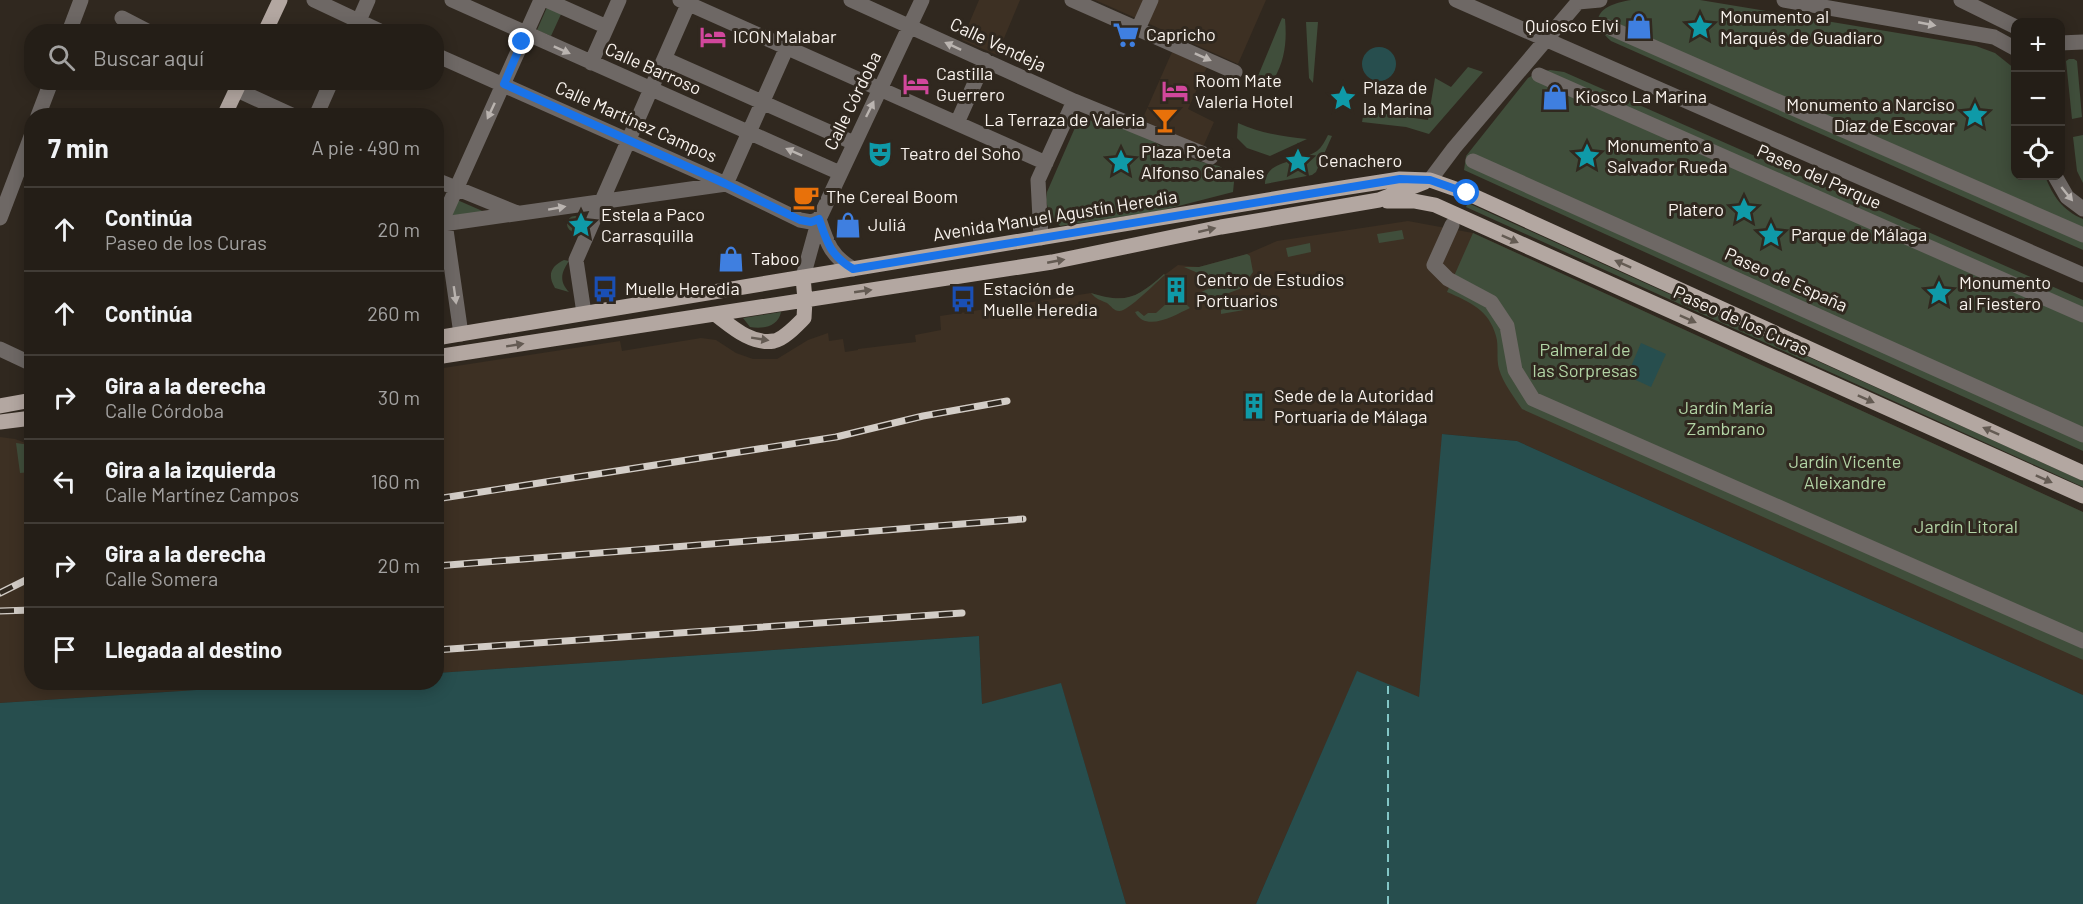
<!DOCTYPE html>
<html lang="es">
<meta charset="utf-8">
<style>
:root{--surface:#241e17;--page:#2c2720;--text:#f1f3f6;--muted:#a3a2a1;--line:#413c36}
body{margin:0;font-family:Barlow,sans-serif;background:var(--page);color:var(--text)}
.controls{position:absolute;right:18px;top:18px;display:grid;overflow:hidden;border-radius:12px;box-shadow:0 3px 15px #0003}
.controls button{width:54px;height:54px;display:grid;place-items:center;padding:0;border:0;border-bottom:2px solid var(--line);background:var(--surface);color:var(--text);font:30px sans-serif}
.stop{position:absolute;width:18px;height:18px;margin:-14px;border:4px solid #1a73e8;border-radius:50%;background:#fff}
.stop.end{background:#1a73e8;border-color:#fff;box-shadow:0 2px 6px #0008}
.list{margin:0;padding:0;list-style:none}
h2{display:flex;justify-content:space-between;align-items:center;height:78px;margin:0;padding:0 24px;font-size:26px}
h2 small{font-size:20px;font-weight:400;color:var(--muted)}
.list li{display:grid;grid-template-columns:39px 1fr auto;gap:18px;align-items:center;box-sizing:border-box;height:84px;padding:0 24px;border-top:2px solid var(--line)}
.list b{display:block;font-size:22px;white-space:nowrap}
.list p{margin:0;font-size:20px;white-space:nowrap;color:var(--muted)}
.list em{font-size:20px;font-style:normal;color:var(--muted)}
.icon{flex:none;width:33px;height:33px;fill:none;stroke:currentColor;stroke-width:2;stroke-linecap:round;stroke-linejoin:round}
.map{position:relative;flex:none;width:2083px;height:904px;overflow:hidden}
.search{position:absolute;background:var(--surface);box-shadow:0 3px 15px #0003;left:24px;top:24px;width:420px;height:66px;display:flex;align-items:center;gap:15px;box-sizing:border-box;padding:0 21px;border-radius:24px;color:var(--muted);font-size:22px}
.panel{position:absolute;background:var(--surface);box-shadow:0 3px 15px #0003;left:24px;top:108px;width:420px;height:582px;border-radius:24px}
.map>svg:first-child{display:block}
.built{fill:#3d3023}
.green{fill:#404e3b}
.water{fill:#274e4e}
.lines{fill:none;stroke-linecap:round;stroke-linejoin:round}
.ferry{stroke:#a2eeee;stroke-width:1.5;stroke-dasharray:8 6;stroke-linecap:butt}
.minor{stroke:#6e6865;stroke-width:15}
.major{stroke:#b3a7a1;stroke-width:15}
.rail-casing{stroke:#d3cdc7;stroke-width:7}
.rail{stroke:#30281f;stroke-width:4.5;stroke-dasharray:14;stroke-linecap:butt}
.oneway{fill:#bab4b0}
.oneway2{fill:#645b53}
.route{stroke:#1a73e8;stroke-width:8}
.labels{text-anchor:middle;stroke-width:6;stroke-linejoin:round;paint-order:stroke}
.poi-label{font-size:18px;fill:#f9f3ee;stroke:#30281f;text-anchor:start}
.street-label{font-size:18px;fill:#f9f3ee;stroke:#30281f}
.park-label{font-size:18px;fill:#b2d4a5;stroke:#30281f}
</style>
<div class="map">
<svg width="2083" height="904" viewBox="0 0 2083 904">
<rect width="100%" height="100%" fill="#30281f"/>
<path class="built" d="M 979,0 L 1020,0 L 997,55 L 962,40 Z
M 1095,0 L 1146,0 L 1138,19 Z
M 1155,0 L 1266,0 L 1238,64 L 1145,22 Z
M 1172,52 L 1207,67 L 1188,109 L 1214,122 L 1203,147 L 1142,120 Z
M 1408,221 L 1473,233 L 2083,512 L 2083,695 L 1517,441 L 1443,434 L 1419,698 L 1357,672 L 1256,904 L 1126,904 L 1061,684 L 982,704 L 979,636 L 437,673 L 437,369 L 620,341 L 622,351 L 701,338 L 716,340 L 736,353 L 753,359 L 777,359 L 808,340 L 828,333 L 829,341 L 843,339 L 845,352 L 858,350 L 858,349 L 916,342 L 915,335 L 941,330 L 940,316 L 1091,293 L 1107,298 L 1126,298 L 1138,294 L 1148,287 L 1178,265 L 1199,267 L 1247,254 L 1277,241 Z
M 0,437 L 15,439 L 31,445 L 32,682 L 299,683 L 0,703 Z"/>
<path class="green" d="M 1631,0 L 1700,0 L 1976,46 L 1995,53 L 2015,69 L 2016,176 L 2045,176 C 2053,196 2062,210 2083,219 L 2083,250 L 1611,41 C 1584,17 1604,4 1631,0 Z
M 548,5 L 562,12 L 551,36 L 537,30 Z
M 1282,18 L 1285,19 C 1287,41 1285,60 1274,79 L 1269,81 L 1258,76 Z
M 1306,22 L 1318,22 L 1313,83 L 1309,78 Z
M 2069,59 L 2074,59 L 2077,61 L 2082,117 L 2072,119 L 2066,61 Z
M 1468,67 L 1483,72 L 1429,134 L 1406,127 L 1362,122 L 1364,111 L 1428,120 L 1435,78 L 1451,87 Z
M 1550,70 L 1564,72 L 2083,300 L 2083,451 L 1464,170 L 1466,156 L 1528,78 L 1537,73 Z
M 1088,120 L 1127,128 L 1144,134 L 1172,155 L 1219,166 L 1230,173 L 1234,182 L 1233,192 L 1159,211 L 1060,226 L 1049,213 L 1046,200 L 1047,192 L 1074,130 L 1078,123 Z
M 1238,123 C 1260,133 1283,137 1307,139 L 1270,156 L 1247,148 L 1237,138 Z
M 1328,135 L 1332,136 L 1316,172 L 1312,175 L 1265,184 C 1265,159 1300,163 1317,151 C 1322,147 1325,141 1328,135 Z
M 2083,135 L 2083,183 L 2077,171 L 2073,137 Z
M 455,199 L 487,213 L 449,219 Z
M 1468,203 L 2083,481 L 2083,487 L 1466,207 Z
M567 224a8 8 0 1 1 16 0a8 8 0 1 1-16 0Z
M 1402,230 L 1404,239 L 1379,243 L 1377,234 Z
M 1473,233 L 2083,512 L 2083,660 L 1522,409 C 1514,397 1503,383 1499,369 C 1496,358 1499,346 1496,336 C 1489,310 1470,302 1447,292 Z
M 1310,243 L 1311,252 L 1288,257 L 1286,248 Z
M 1247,254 L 1250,256 L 1253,272 L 1242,288 L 1200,304 L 1198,303 L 1197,294 L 1214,286 L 1214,280 L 1184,267 L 1199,267 Z
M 564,260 L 569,261 C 561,273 559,281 569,292 L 555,288 C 547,275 551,266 564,260 Z
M 1164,274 L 1165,275 C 1156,282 1128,312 1119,311 C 1114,311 1111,306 1107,303 C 1100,300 1096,299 1091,293 C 1126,304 1137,298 1164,274 Z
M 1183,301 L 1190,308 C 1175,315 1146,333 1135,312 L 1138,311 L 1144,316 L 1148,313 L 1156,313 L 1167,303 L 1174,304 Z
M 1243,302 L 1244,310 L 1221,314 L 1221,310 Z
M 781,312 C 778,327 763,329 750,327 L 743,318 Z
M 16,443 L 31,445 L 31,472 L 20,473 Z"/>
<path class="water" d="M1362 64a17 17 0 1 1 34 0a17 17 0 1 1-34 0Z
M 1641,343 L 1666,354 L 1651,387 L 1627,376 Z
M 1442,434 L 1517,441 L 2083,695 L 2083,904 L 1256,904 L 1357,671 L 1419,697 Z
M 979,636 L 982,704 L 1061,683 L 1126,904 L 0,904 L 0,703 L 299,683 L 436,682 L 437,673 Z"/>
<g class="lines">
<path class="ferry" d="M 1388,904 L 1388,685"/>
<path class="minor" d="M 314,0 L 382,32
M 452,0 L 840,173
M 546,0 L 607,27
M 680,0 L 1046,163
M 851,0 L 1074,101 L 1211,157
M 1072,0 L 1235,72
M 1456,0 L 2083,275
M 1784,0 L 1994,37 L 2016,49
M 1961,0 L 2016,27
M 1578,2 L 1600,0
M 122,18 L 149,32
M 1608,27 L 2083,235
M 1138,29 L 1151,0
M 69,32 L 81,0
M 354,32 L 368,0
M 2060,43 L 2083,42
M 436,55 L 726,184 L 800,220 L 811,222 L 819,219
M 665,59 L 854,143
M 591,63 L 619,0
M 1539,75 L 2083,315
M 237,90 L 294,116
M 38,116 L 51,82
M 316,116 L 331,82
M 957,123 L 985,60
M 1473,161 L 2083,435
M 2055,176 L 2067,197 L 2083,209
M 436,180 L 517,213
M 1430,180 L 1454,148 L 1578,2
M 726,184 L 787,47
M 0,218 L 32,134
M 819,219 C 827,243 831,256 853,269
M 436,225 L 726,184
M 1452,225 L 1434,265 L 1448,279 L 1491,302 L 1507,326 L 1515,370 L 1533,399 L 2083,641
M 1041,238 L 1038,180 L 1074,101
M 803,277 L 819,219 L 922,0
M 584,313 L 576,260 L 690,0
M 461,334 L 444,216 L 541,0
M 0,349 L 32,364"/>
<path class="major" d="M 265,32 L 280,0
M 224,116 L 240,82
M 1387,201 L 1414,201 L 1435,205 L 2083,496
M 715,314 C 731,326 751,345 774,341 C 784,339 796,326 804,318 L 805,300 L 803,277
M 436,338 L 1304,194 L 1400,179 L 1430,180 L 1467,193 L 2083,473
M 436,357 L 1052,262 L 1221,227 L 1379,200 L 1425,182
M 0,406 L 32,400
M 0,422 L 32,418"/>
<g class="rail-casing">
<path id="rail" d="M 436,499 L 836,437 L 923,416 L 1007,401
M 436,566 L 1023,519
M 0,593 L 32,577
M 0,611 L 32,610
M 436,650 L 962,613"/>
</g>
<use href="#rail" class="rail"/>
</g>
<defs><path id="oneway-solid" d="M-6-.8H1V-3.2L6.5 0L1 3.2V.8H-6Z" transform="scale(1.5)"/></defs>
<g class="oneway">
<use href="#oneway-solid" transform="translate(1927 24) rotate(11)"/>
<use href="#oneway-solid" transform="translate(953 46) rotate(-155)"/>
<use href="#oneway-solid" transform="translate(562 50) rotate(24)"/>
<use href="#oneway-solid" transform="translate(1203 57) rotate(24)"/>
<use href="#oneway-solid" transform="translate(870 109) rotate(-64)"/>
<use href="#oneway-solid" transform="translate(491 111) rotate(115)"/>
<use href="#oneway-solid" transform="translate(794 152) rotate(-156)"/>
<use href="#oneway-solid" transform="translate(2067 194) rotate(51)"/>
<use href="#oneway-solid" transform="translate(557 208) rotate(-10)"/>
<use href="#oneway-solid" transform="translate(455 295) rotate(82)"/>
</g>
<g class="oneway2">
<use href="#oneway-solid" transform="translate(1207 230) rotate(-13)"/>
<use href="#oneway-solid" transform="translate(1510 239) rotate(24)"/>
<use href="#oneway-solid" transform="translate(1056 261) rotate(-11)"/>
<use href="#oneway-solid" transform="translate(1623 264) rotate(-156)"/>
<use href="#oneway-solid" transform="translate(863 291) rotate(-8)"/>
<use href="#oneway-solid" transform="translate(1688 319) rotate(24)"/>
<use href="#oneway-solid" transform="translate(760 339) rotate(9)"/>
<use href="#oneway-solid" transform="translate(515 345) rotate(-9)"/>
<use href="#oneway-solid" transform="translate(1866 399) rotate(24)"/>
<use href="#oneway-solid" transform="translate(1991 431) rotate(-156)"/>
<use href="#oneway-solid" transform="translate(2044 479) rotate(24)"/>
</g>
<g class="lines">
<path class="route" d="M 522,42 L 504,84 L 726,184 L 800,220 L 811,222 L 819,219 C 827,243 831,256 853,269 L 1400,179 L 1430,180 L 1467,193"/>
</g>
<defs>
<g id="shop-bare" transform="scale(2.07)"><path d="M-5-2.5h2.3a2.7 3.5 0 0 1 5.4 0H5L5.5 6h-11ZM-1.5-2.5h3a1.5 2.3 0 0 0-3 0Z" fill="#3f7fe0" stroke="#30281f" stroke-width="2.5" paint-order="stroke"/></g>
<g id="sight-bare" transform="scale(2.07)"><path d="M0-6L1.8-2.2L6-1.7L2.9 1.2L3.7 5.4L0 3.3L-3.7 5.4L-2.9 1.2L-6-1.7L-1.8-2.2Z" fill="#0f9aa8" stroke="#30281f" stroke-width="2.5" paint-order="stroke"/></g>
<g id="supermarket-bare" transform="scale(2.07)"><path d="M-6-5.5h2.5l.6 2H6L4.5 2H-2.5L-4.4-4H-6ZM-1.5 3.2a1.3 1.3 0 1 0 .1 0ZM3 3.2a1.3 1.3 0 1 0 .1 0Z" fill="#3f7fe0" stroke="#30281f" stroke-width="2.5" paint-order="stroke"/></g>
<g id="hotel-bare" transform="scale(2.07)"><path d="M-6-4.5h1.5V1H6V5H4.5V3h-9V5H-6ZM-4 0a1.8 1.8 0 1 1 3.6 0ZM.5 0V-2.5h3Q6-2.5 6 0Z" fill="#d1479c" stroke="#30281f" stroke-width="2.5" paint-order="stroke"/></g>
<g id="bar-bare" transform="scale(2.07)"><path d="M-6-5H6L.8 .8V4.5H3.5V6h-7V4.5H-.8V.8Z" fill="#e8710a" stroke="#30281f" stroke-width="2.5" paint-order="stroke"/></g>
<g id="theatre-bare" transform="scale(2.07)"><path d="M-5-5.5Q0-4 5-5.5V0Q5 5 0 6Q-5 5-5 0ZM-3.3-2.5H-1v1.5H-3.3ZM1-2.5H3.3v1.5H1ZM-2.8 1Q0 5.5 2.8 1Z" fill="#0f9aa8" stroke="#30281f" stroke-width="2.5" paint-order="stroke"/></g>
<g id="cafe-bare" transform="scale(2.07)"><path d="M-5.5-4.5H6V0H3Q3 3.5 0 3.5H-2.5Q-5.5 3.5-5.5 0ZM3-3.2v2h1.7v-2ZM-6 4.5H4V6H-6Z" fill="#e8710a" stroke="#30281f" stroke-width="2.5" paint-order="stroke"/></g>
<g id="bus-bare" transform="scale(2.07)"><path d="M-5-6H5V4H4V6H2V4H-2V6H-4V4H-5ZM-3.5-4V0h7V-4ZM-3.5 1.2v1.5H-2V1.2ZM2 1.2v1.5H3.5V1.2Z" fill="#1a4fb4" stroke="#30281f" stroke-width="2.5" paint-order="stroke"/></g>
<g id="building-bare" transform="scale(2.07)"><path d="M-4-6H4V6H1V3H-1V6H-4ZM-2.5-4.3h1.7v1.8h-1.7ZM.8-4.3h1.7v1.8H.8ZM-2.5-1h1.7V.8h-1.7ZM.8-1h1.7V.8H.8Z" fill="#0f9aa8" stroke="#30281f" stroke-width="2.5" paint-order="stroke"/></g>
</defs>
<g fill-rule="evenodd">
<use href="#shop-bare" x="1639" y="26"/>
<use href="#sight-bare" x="1700" y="27"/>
<use href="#supermarket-bare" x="1126" y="35"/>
<use href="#hotel-bare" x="713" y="37"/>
<use href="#hotel-bare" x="916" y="84"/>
<use href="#hotel-bare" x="1175" y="91"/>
<use href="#shop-bare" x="1555" y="97"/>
<use href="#sight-bare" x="1343" y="98"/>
<use href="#sight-bare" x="1975" y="115"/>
<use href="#bar-bare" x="1165" y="120"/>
<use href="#theatre-bare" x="880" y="154"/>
<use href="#sight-bare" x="1587" y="156"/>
<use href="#sight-bare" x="1298" y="161"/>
<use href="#sight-bare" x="1121" y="162"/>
<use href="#cafe-bare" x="806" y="197"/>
<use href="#sight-bare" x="1744" y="210"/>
<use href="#sight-bare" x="581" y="225"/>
<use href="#shop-bare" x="848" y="225"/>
<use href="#sight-bare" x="1771" y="235"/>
<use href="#shop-bare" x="731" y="259"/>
<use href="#bus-bare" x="605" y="289"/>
<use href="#building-bare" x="1176" y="290"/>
<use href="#sight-bare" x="1939" y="293"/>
<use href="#bus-bare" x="963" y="299"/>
<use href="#building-bare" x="1254" y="406"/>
</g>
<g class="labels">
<g class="poi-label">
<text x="1720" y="23">Monumento al<tspan x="1720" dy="21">Marqués de Guadiaro</tspan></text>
<text x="1619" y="32" text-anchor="end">Quiosco Elvi</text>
<text x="1146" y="41">Capricho</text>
<text x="733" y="43">ICON Malabar</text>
<text x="936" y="80">Castilla<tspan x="936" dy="21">Guerrero</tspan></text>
<text x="1195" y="87">Room Mate<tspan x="1195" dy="21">Valeria Hotel</tspan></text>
<text x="1363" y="94">Plaza de<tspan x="1363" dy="21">la Marina</tspan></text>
<text x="1575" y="103">Kiosco La Marina</text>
<text x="1955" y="111" text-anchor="end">Monumento a Narciso<tspan x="1955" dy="21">Díaz de Escovar</tspan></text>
<text x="1145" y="126" text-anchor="end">La Terraza de Valeria</text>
<text x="1607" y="152">Monumento a<tspan x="1607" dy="21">Salvador Rueda</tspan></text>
<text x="1141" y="158">Plaza Poeta<tspan x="1141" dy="21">Alfonso Canales</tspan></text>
<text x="900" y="160">Teatro del Soho</text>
<text x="1318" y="167">Cenachero</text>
<text x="826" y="203">The Cereal Boom</text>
<text x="1724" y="216" text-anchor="end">Platero</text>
<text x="601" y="221">Estela a Paco<tspan x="601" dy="21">Carrasquilla</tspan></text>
<text x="868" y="231">Juliá</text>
<text x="1791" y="241">Parque de Málaga</text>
<text x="751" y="265">Taboo</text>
<text x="1196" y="286">Centro de Estudios<tspan x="1196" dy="21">Portuarios</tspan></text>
<text x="1959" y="289">Monumento<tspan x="1959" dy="21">al Fiestero</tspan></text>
<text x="625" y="295">Muelle Heredia</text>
<text x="983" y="295">Estación de<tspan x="983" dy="21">Muelle Heredia</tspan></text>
<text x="1274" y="402">Sede de la Autoridad<tspan x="1274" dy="21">Portuaria de Málaga</tspan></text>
</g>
<g class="street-label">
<text transform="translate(998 45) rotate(25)" y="6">Calle Vendeja</text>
<text transform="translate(653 69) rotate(24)" y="6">Calle Barroso</text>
<text transform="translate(853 101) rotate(-64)" y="6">Calle Córdoba</text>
<text transform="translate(636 122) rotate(24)" y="6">Calle Martínez Campos</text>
<text transform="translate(1819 177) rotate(24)" y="6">Paseo del Parque</text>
<text transform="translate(1055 216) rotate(-9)" y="6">Avenida Manuel Agustín Heredia</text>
<text transform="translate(1786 280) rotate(24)" y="6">Paseo de España</text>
<text transform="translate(1741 321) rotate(24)" y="6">Paseo de los Curas</text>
</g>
<g class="park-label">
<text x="1585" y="356">Palmeral de<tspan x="1585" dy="21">las Sorpresas</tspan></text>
<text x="1726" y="414">Jardín María<tspan x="1726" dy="21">Zambrano</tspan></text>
<text x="1845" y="468">Jardín Vicente<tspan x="1845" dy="21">Aleixandre</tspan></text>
<text x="1966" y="533">Jardín Litoral</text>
</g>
</g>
</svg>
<div class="controls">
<button>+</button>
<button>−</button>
<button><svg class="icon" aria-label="locate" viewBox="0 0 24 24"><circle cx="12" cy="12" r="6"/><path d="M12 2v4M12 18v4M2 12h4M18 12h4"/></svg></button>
</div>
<div class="stop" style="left:1467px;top:193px"></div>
<div class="stop end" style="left:522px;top:42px"></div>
<div class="search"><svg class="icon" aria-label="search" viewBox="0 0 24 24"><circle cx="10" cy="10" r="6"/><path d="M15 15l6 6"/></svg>Buscar aquí</div>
<section class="panel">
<h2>7 min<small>A pie · 490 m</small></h2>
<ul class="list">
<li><svg class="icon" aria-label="ahead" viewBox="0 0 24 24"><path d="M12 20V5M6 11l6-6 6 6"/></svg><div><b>Continúa</b><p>Paseo de los Curas</p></div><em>20 m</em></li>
<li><svg class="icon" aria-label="ahead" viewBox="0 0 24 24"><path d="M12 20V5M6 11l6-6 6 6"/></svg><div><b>Continúa</b></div><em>260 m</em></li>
<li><svg class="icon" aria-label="right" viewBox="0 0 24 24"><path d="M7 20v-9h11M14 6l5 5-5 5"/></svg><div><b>Gira a la derecha</b><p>Calle Córdoba</p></div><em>30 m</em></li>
<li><svg class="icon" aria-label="left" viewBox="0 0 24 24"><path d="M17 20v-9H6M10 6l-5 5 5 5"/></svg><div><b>Gira a la izquierda</b><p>Calle Martínez Campos</p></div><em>160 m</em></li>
<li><svg class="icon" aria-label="right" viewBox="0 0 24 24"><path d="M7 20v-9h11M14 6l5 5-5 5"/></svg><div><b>Gira a la derecha</b><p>Calle Somera</p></div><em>20 m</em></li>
<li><svg class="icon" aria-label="arrive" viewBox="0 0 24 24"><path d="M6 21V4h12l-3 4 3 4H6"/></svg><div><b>Llegada al destino</b></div></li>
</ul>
</section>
</div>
